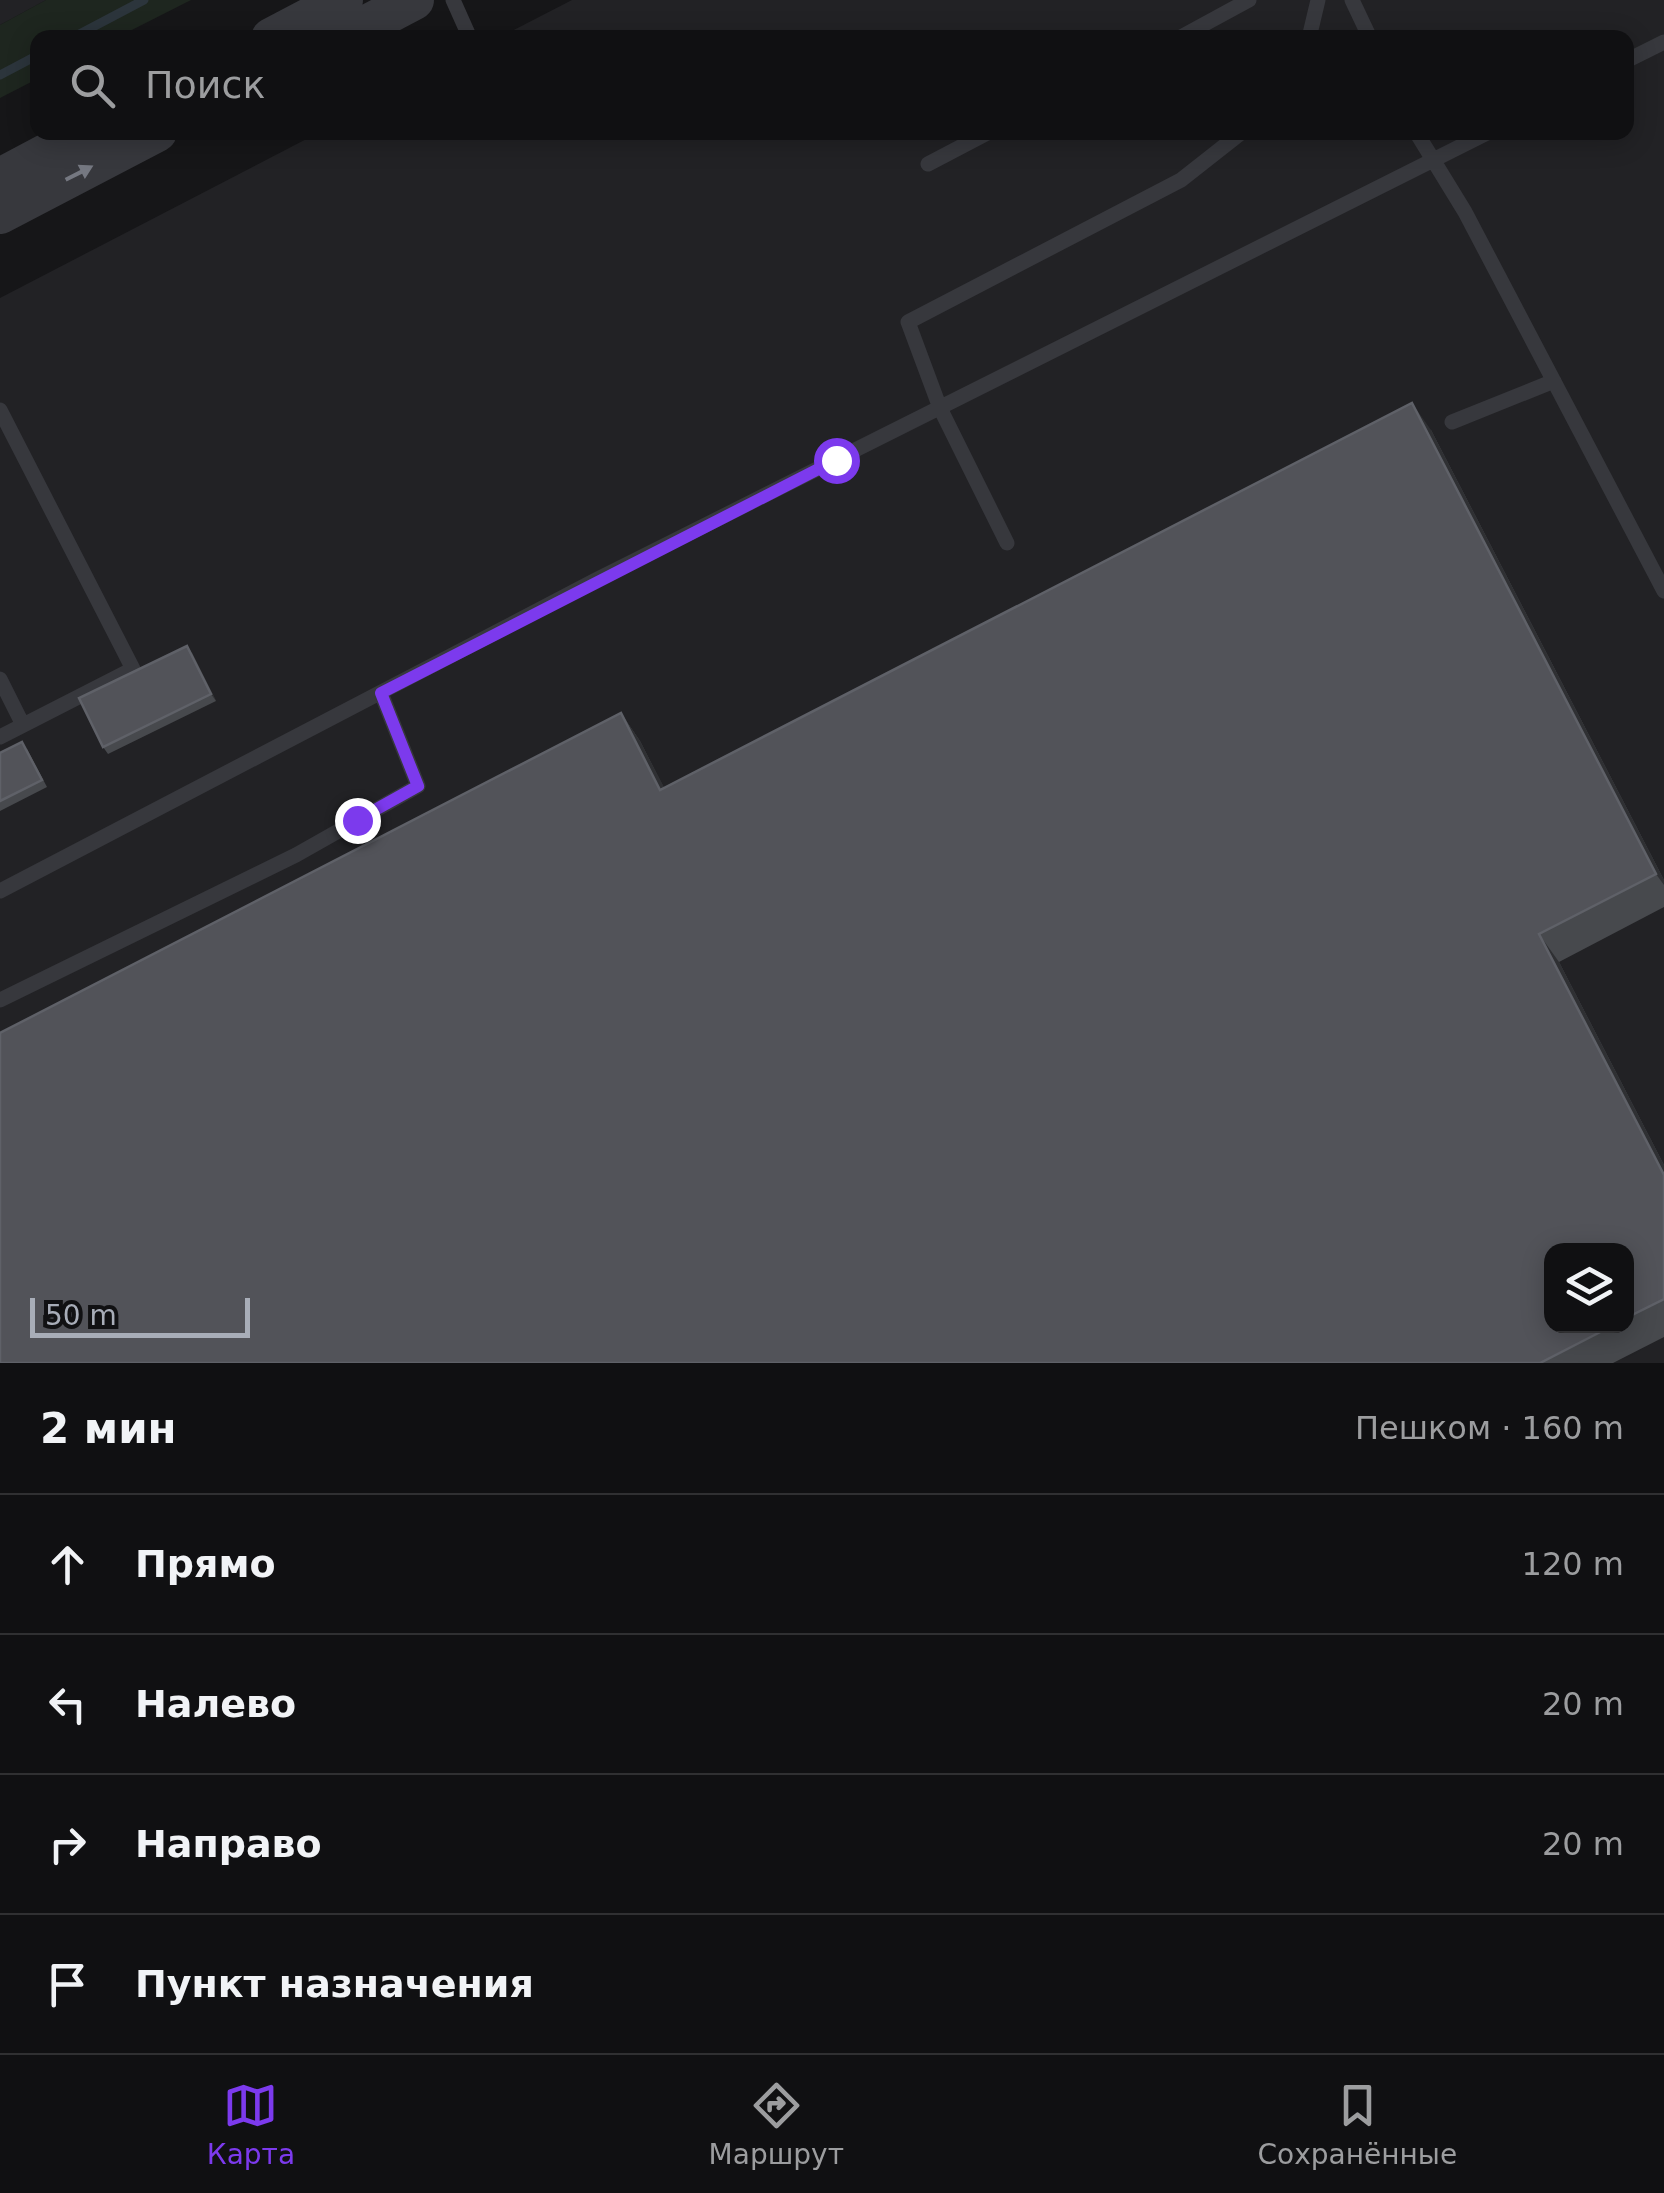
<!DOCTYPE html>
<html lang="ru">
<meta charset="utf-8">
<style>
:root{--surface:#101012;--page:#19191b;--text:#f1f3f6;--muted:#9c9d9f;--line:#303032;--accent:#7c3aed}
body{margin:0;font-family:"DejaVu Sans",sans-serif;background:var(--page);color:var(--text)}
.controls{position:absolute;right:30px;bottom:30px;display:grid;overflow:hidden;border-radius:20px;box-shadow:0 5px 25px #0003}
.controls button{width:90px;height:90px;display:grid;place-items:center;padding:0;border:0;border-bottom:2px solid var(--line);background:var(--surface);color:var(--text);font:50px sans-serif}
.scale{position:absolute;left:30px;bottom:25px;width:220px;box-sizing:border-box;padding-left:10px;border:5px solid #a8adb8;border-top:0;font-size:28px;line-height:35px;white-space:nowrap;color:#a8adb8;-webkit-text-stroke:8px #111113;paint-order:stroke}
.stop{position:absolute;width:30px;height:30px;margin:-22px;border:8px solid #7c3aed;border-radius:50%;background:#fff}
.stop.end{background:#7c3aed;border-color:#fff;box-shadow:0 2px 10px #0008}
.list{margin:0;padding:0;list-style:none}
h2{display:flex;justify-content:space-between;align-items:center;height:130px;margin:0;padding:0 40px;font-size:42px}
h2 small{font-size:32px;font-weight:400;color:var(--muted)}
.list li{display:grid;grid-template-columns:65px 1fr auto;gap:30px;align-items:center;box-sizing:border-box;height:140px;padding:0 40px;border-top:2px solid var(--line)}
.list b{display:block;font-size:38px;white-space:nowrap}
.list em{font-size:32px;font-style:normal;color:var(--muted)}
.icon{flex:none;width:55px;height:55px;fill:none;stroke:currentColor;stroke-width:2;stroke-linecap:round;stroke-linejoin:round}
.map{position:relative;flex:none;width:1664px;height:1363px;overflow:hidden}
.search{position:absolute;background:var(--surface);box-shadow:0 5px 25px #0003;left:30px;right:30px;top:30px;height:110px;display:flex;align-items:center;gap:25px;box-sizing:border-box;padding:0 35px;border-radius:20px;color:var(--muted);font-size:38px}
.sheet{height:690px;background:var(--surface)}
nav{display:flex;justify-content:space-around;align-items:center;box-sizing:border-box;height:140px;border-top:2px solid var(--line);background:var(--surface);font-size:28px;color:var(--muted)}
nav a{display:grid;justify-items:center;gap:5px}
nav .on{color:var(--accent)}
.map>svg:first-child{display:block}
.built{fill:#222225;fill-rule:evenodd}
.green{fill:#1e261f}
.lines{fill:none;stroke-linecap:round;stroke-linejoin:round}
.stream{stroke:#2c353c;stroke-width:9}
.service{stroke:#37383d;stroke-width:15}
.tertiary{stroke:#37383d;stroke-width:40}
.wall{fill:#47494d;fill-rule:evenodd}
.shaded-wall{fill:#2f3033}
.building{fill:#525359;stroke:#5f6168;stroke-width:2.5}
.oneway{fill:#757881}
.route{stroke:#7c3aed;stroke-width:12}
</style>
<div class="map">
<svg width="1664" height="1363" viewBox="0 0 1664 1363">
<rect width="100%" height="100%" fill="#161618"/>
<path class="built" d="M 0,0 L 46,0 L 0,25 Z
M 572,0 L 1664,0 L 1664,1363 L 0,1363 L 0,298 L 318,133 L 1626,132 L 1626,38 L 500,37 ZM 1552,1250 L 1626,1250 L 1626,1326 L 1552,1326 Z"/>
<path class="green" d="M 46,0 L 191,0 L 118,37 L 38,38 L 37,79 L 0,98 L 0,25 Z"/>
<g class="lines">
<path class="stream" d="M 72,38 L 144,0
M 0,75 L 38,55"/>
<path class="service" d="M 453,0 L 470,38
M 1352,0 L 1370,38
M 1179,38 L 1249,0
M 1309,38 L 1318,0
M 1626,61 L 1664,42
M 1416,132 L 1465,212 L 1664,591
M 928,164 L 989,132
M 0,410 L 133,669 L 0,737
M 1452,422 L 1554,381
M 1007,543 L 940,408 L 908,322 L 1181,180 L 1242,132
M 0,679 L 23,725
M 0,891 L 594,581 L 1489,132
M 0,1000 L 296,855 L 418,786 L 381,693"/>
<path class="tertiary" d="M 271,38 L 343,0
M 342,38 L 414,0
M 0,178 L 87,132
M 0,214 L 157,132"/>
</g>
<path class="wall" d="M 1431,430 L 1664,880 L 1664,907 L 1559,962 L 1664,1165 L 1664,1337 L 1613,1363 L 0,1363 L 621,713 L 640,741 L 664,788 ZM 1626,1250 L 1626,1326 L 1552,1326 Z
M 192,653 L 216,701 L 108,754 L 103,747 Z
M 27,749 L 47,787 L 0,811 L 0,753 Z"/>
<path class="shaded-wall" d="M 1412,403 L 1431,430 L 1664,880 L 1664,885 L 1656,874 Z
M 187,646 L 192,653 L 216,701 L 211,694 Z
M 621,713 L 640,741 L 680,818 L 660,790 Z
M 1539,934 L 1559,962 L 1664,1165 L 1664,1175 Z"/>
<path class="building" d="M 1412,403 L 1656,874 L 1539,934 L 1664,1175 L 1664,1299 L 1626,1318 L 1626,1250 L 1552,1250 L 1552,1326 L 1612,1326 L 1540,1363 L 0,1363 L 0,1033 L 621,713 L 660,790 Z
M 187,646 L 211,694 L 103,747 L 79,698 Z
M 22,742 L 42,780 L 0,801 L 0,753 Z"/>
<defs><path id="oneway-solid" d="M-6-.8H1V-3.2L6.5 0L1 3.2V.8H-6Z" transform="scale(2.5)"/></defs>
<use class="oneway" href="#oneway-solid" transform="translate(79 173) rotate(-27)"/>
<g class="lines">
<path class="route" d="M 357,820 L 418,786 L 381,693 L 836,460"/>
</g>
</svg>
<div class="controls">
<button><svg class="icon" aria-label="layers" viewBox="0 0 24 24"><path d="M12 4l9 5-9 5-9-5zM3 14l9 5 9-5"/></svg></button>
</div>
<div class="scale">50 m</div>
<div class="stop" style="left:836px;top:460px"></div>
<div class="stop end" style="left:357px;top:820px"></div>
<div class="search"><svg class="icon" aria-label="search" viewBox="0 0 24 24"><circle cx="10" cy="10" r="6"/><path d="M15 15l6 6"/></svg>Поиск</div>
</div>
<section class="sheet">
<h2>2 мин<small>Пешком · 160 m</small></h2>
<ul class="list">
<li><svg class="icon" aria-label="ahead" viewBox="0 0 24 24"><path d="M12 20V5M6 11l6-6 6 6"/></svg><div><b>Прямо</b></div><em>120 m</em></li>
<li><svg class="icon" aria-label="left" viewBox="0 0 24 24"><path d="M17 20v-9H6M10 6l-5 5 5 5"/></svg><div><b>Налево</b></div><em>20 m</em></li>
<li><svg class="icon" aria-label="right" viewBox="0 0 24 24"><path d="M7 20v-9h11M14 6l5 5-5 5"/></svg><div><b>Направо</b></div><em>20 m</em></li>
<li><svg class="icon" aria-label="arrive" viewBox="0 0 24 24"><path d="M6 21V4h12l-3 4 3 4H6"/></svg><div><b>Пункт назначения</b></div></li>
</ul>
</section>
<nav>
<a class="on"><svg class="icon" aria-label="map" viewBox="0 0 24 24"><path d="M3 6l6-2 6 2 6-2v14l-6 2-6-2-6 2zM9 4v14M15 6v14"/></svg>Карта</a>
<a><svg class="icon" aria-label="directions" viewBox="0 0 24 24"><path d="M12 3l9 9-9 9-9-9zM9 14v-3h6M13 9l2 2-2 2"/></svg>Маршрут</a>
<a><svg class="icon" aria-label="saved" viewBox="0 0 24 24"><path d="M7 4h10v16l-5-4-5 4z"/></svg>Сохранённые</a>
</nav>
